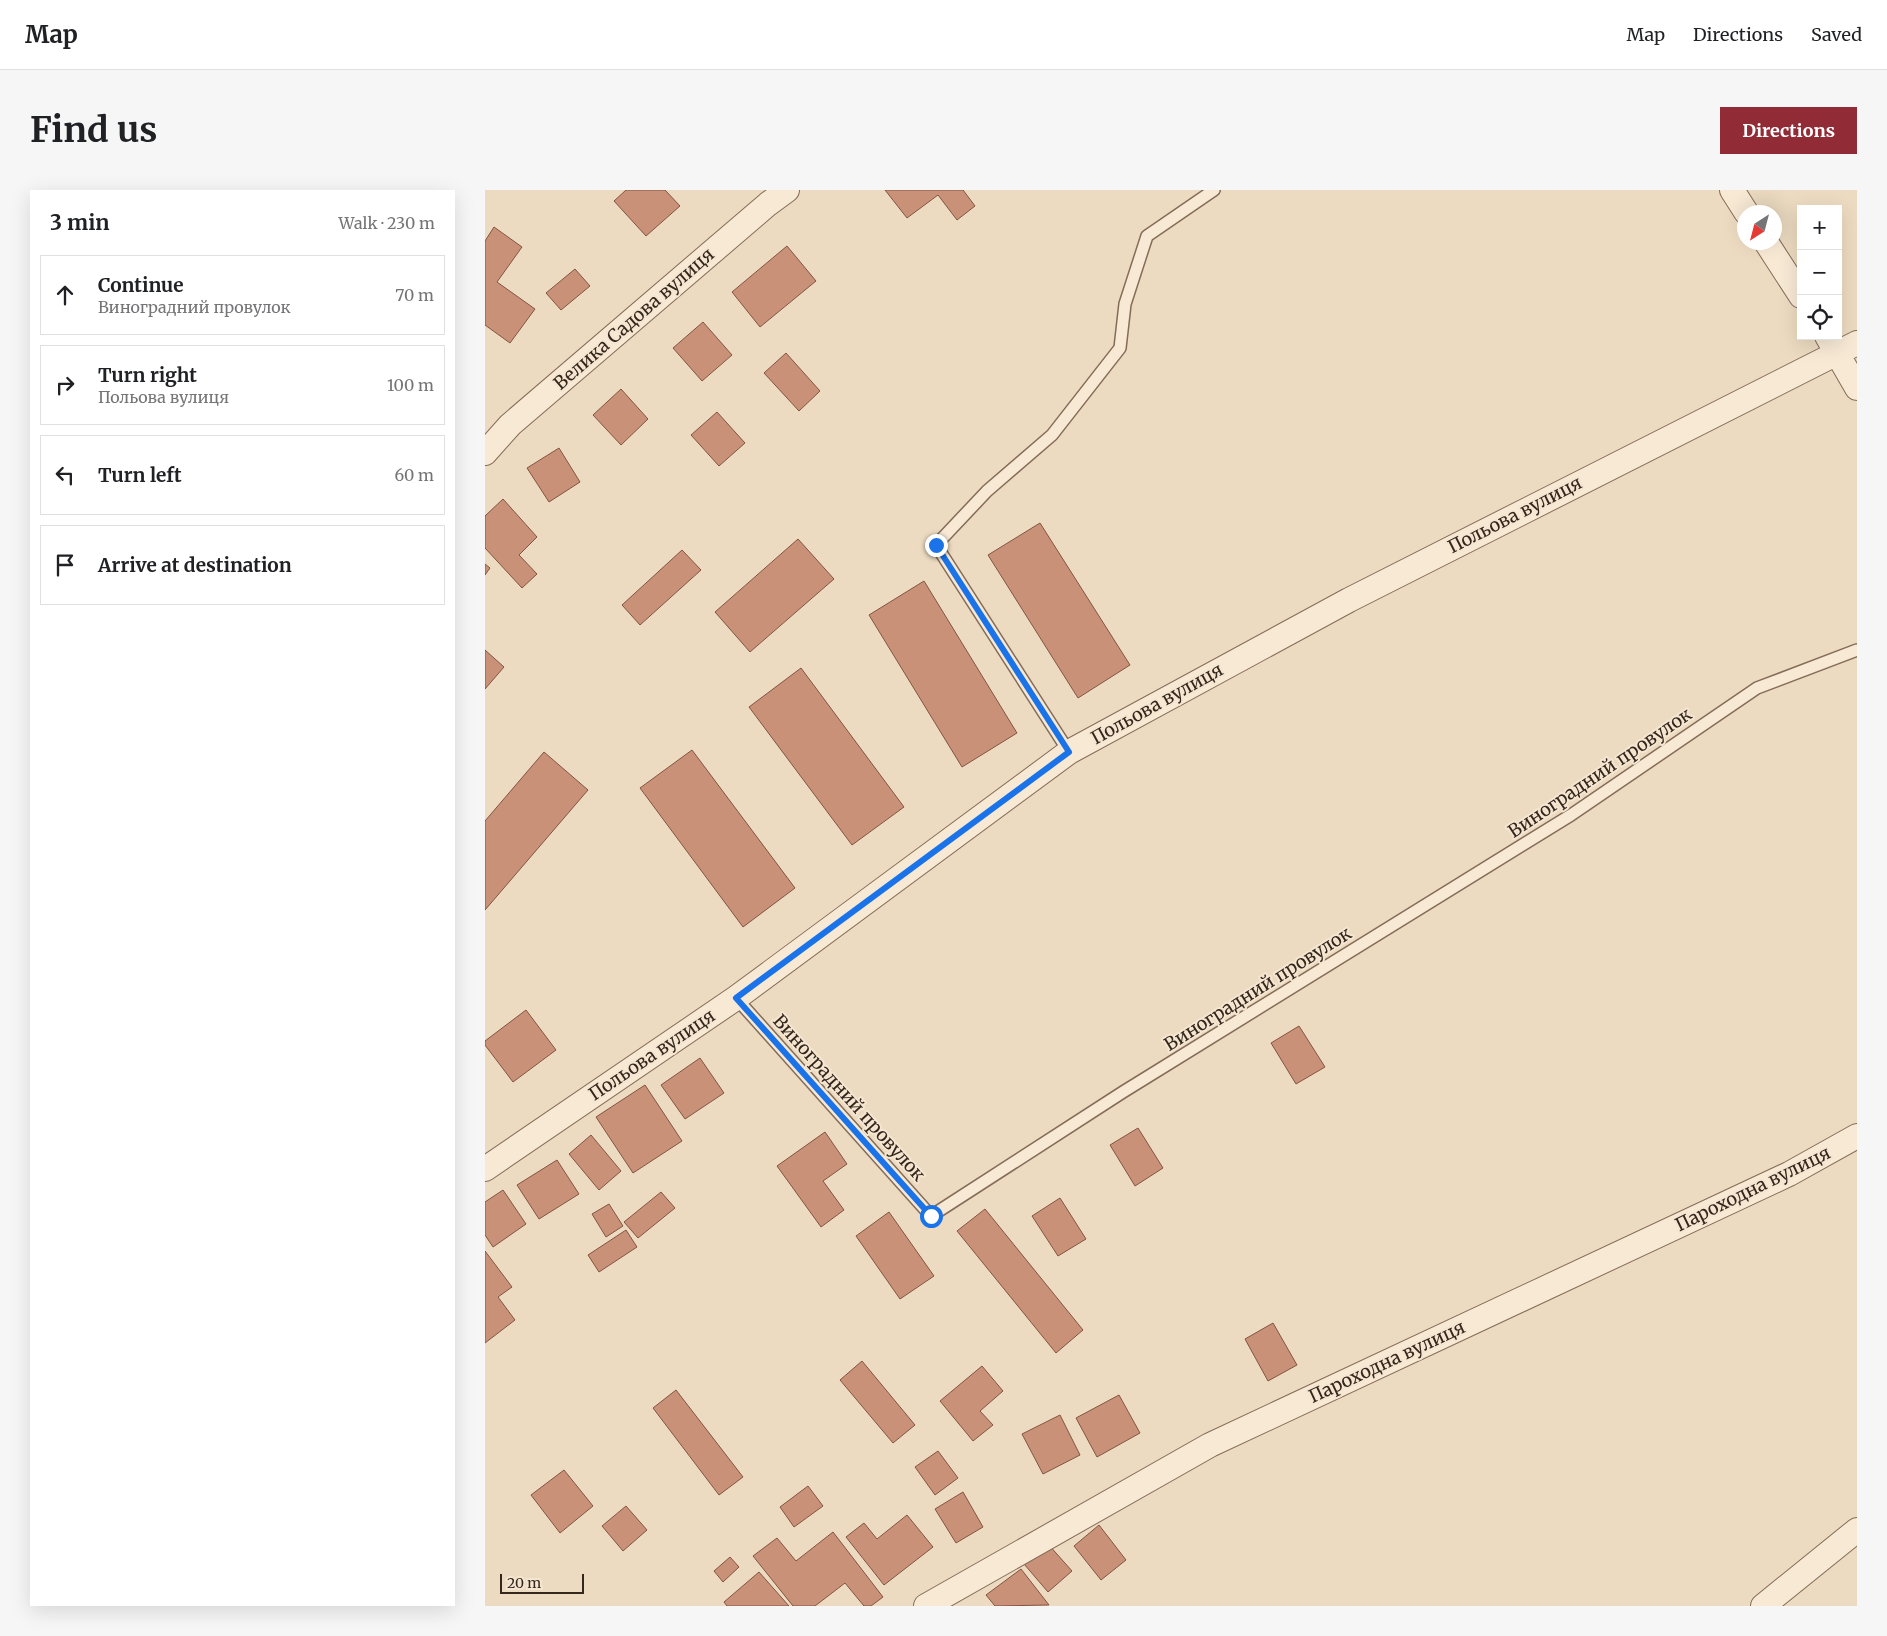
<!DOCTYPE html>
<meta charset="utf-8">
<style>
:root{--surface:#fff;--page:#f6f6f6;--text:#202124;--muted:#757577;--line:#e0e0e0;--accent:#912c36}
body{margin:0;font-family:Merriweather,serif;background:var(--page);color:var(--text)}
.controls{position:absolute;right:15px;top:15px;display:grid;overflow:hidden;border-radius:0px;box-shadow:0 5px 20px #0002}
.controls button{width:45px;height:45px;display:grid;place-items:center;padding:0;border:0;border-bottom:1px solid var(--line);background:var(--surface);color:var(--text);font:25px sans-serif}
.compass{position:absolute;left:1252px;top:15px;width:45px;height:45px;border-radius:50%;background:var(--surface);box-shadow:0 5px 20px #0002;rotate:216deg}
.scale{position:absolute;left:15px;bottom:12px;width:84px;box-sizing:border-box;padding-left:5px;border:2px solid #35261d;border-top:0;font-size:14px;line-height:18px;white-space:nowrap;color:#35261d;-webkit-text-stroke:4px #f4e6d0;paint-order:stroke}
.stop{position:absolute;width:15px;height:15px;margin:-11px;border:4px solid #1a73e8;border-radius:50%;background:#fff}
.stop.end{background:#1a73e8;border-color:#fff;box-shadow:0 1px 5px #0008}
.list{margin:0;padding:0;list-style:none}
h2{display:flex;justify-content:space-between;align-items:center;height:65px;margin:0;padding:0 20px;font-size:21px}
h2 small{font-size:16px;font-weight:400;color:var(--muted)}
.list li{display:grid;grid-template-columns:32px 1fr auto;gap:15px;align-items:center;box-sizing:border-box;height:80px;margin:0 10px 10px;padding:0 10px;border:1px solid var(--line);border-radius:0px}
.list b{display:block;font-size:19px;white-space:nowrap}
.list p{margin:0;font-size:16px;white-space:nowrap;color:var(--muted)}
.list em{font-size:16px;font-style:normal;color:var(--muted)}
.icon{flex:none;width:28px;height:28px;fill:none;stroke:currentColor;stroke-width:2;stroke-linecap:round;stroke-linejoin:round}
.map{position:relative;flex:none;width:1372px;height:1416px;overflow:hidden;border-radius:0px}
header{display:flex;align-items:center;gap:30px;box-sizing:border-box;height:70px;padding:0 25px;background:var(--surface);border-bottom:1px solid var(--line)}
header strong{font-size:24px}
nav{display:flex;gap:28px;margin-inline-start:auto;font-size:18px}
.intro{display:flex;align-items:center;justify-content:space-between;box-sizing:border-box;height:120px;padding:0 30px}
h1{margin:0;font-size:35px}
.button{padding:12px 22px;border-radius:0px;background:var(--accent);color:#fff;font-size:18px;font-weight:700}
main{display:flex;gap:30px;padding:0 30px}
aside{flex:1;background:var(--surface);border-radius:0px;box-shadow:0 5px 20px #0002}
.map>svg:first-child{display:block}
.building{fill:#c99278;stroke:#835440}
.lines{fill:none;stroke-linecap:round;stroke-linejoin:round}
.lane-casing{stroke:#856c59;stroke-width:14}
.street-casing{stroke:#856c59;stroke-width:26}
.lane{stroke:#f7e9d4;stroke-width:11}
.street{stroke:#f7e9d4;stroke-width:24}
.route{stroke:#1a73e8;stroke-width:6}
.labels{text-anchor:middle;stroke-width:4;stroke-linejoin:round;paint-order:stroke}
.street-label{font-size:18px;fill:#35261d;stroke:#f4e6d0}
</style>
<header>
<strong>Map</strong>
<nav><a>Map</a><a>Directions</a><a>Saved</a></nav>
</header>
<div class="intro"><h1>Find us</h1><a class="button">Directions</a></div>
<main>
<aside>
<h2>3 min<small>Walk · 230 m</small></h2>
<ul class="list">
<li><svg class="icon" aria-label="ahead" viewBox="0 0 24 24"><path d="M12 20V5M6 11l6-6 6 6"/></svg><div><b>Continue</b><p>Виноградний провулок</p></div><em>70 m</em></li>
<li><svg class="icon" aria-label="right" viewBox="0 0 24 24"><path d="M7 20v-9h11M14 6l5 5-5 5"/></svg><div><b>Turn right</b><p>Польова вулиця</p></div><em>100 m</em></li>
<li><svg class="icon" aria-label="left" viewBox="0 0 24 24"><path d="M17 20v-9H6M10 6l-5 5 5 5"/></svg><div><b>Turn left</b></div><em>60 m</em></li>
<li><svg class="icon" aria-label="arrive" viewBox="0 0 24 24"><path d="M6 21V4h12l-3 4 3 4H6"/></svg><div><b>Arrive at destination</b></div></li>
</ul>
</aside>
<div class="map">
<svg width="1372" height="1416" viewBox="0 0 1372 1416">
<rect width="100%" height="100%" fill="#ecdbc1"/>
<path class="building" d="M 141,0 L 180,0 L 195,16 L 161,46 L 129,11 Z
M 400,0 L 478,0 L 490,16 L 472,30 L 453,5 L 422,28 Z
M 9,37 L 37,57 L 12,92 L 50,119 L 25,153 L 0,135 L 0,51 Z
M 302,56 L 331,91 L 275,137 L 247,102 Z
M 90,79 L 105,96 L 76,120 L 61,103 Z
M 218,132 L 247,165 L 217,191 L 188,158 Z
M 301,163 L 335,201 L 314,221 L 279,183 Z
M 136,199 L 163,229 L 136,255 L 108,225 Z
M 232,222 L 260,253 L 234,276 L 206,245 Z
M 74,258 L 95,292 L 64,312 L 42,278 Z
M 18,309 L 52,347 L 34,365 L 52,384 L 37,398 L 0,358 L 0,326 Z
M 555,333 L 645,475 L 593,508 L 503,365 Z
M 313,349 L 349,389 L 265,462 L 230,422 Z
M 197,360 L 216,380 L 155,435 L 137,415 Z
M 0,374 L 5,378 L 0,385 Z
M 439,391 L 532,543 L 477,577 L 384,425 Z
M 0,460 L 19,477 L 0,499 Z
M 316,478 L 419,617 L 367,655 L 264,517 Z
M 207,560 L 310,698 L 258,737 L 155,598 Z
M 59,562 L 103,600 L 0,720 L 0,631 Z
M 41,820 L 71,860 L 28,892 L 0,855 L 0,851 Z
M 814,836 L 840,877 L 811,894 L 786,853 Z
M 215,868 L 239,903 L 200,929 L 176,895 Z
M 160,895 L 197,951 L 148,983 L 111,927 Z
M 653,938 L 678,978 L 650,996 L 625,955 Z
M 340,942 L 362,974 L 338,991 L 359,1020 L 336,1037 L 292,976 Z
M 106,945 L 136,981 L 114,1000 L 84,964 Z
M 72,970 L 94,1004 L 54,1029 L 32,995 Z
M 18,1000 L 41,1034 L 8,1057 L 0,1045 L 0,1012 Z
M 176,1002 L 190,1018 L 153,1048 L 139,1032 Z
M 575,1008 L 601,1049 L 573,1066 L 547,1026 Z
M 124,1014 L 138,1036 L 121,1047 L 107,1024 Z
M 500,1019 L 598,1140 L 571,1163 L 472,1041 Z
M 404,1022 L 449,1086 L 415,1109 L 371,1046 Z
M 141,1040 L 152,1057 L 114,1082 L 103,1065 Z
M 0,1061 L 27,1097 L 13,1107 L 30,1130 L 0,1153 Z
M 788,1133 L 812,1175 L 783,1191 L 760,1149 Z
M 377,1171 L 430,1235 L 408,1253 L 355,1190 Z
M 497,1176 L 518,1201 L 495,1221 L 508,1235 L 488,1251 L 455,1211 Z
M 191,1200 L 258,1287 L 234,1305 L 168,1218 Z
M 634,1205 L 655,1243 L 612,1267 L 591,1228 Z
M 575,1225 L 595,1265 L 558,1284 L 537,1244 Z
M 453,1261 L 473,1288 L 450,1305 L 430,1277 Z
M 79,1280 L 108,1316 L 75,1343 L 46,1305 Z
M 323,1296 L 338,1316 L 309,1337 L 295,1317 Z
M 478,1302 L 498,1337 L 471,1353 L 450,1319 Z
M 141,1316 L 162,1340 L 138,1361 L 117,1336 Z
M 422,1325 L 448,1357 L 399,1395 L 361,1347 L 379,1333 L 392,1349 Z
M 614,1335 L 641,1370 L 616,1390 L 589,1356 Z
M 348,1342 L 398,1407 L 386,1416 L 379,1416 L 360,1393 L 330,1416 L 308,1416 L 268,1366 L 292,1348 L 311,1371 Z
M 563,1354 L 587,1381 L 563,1402 L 539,1374 Z
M 245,1367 L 254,1377 L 238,1392 L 229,1381 Z
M 536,1379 L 564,1415 L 510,1416 L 501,1405 Z
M 274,1382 L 304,1416 L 242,1416 L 239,1412 Z"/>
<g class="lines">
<g class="lane-casing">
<path id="lane" d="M 584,562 L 451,355 L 502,301 L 567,245 L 635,158 L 640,114 L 662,46 L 729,0
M 251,808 L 446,1026 L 638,902 L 1086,625 L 1272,498 L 1372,460"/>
</g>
<g class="street-casing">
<path id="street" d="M 1247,0 L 1261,22
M 1281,52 L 1316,106
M 1342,146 L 1372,198
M 0,263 L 25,235 L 283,14 L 302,0
M 0,979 L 251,808 L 584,562 L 864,410 L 1372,153
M 441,1416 L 725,1255 L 1304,984 L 1372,946
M 1278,1416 L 1372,1340"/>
</g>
<use href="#lane" class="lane"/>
<use href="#street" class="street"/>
</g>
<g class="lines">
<path class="route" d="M 446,1026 L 251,808 L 584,562 L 451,355"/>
</g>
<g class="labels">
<g class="street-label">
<text transform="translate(149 129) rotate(-41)" y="6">Велика Садова вулиця</text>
<text transform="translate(1030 325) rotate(-27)" y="6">Польова вулиця</text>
<text transform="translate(672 514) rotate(-29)" y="6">Польова вулиця</text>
<text transform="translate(1115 583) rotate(-34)" y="6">Виноградний провулок</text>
<text transform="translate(773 799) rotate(-32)" y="6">Виноградний провулок</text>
<text transform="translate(167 865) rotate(-34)" y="6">Польова вулиця</text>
<text transform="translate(364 908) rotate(48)" y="6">Виноградний провулок</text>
<text transform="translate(1268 999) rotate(-26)" y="6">Пароходна вулиця</text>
<text transform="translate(902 1172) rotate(-25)" y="6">Пароходна вулиця</text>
</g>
</g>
</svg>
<div class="controls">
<button>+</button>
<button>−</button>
<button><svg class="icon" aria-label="locate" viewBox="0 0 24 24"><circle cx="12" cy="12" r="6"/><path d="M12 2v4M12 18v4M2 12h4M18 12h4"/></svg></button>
</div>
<svg class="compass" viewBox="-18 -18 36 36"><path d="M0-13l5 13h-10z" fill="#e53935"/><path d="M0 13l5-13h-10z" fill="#757577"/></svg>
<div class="scale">20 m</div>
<div class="stop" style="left:446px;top:1026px"></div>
<div class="stop end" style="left:451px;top:355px"></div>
</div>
</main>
